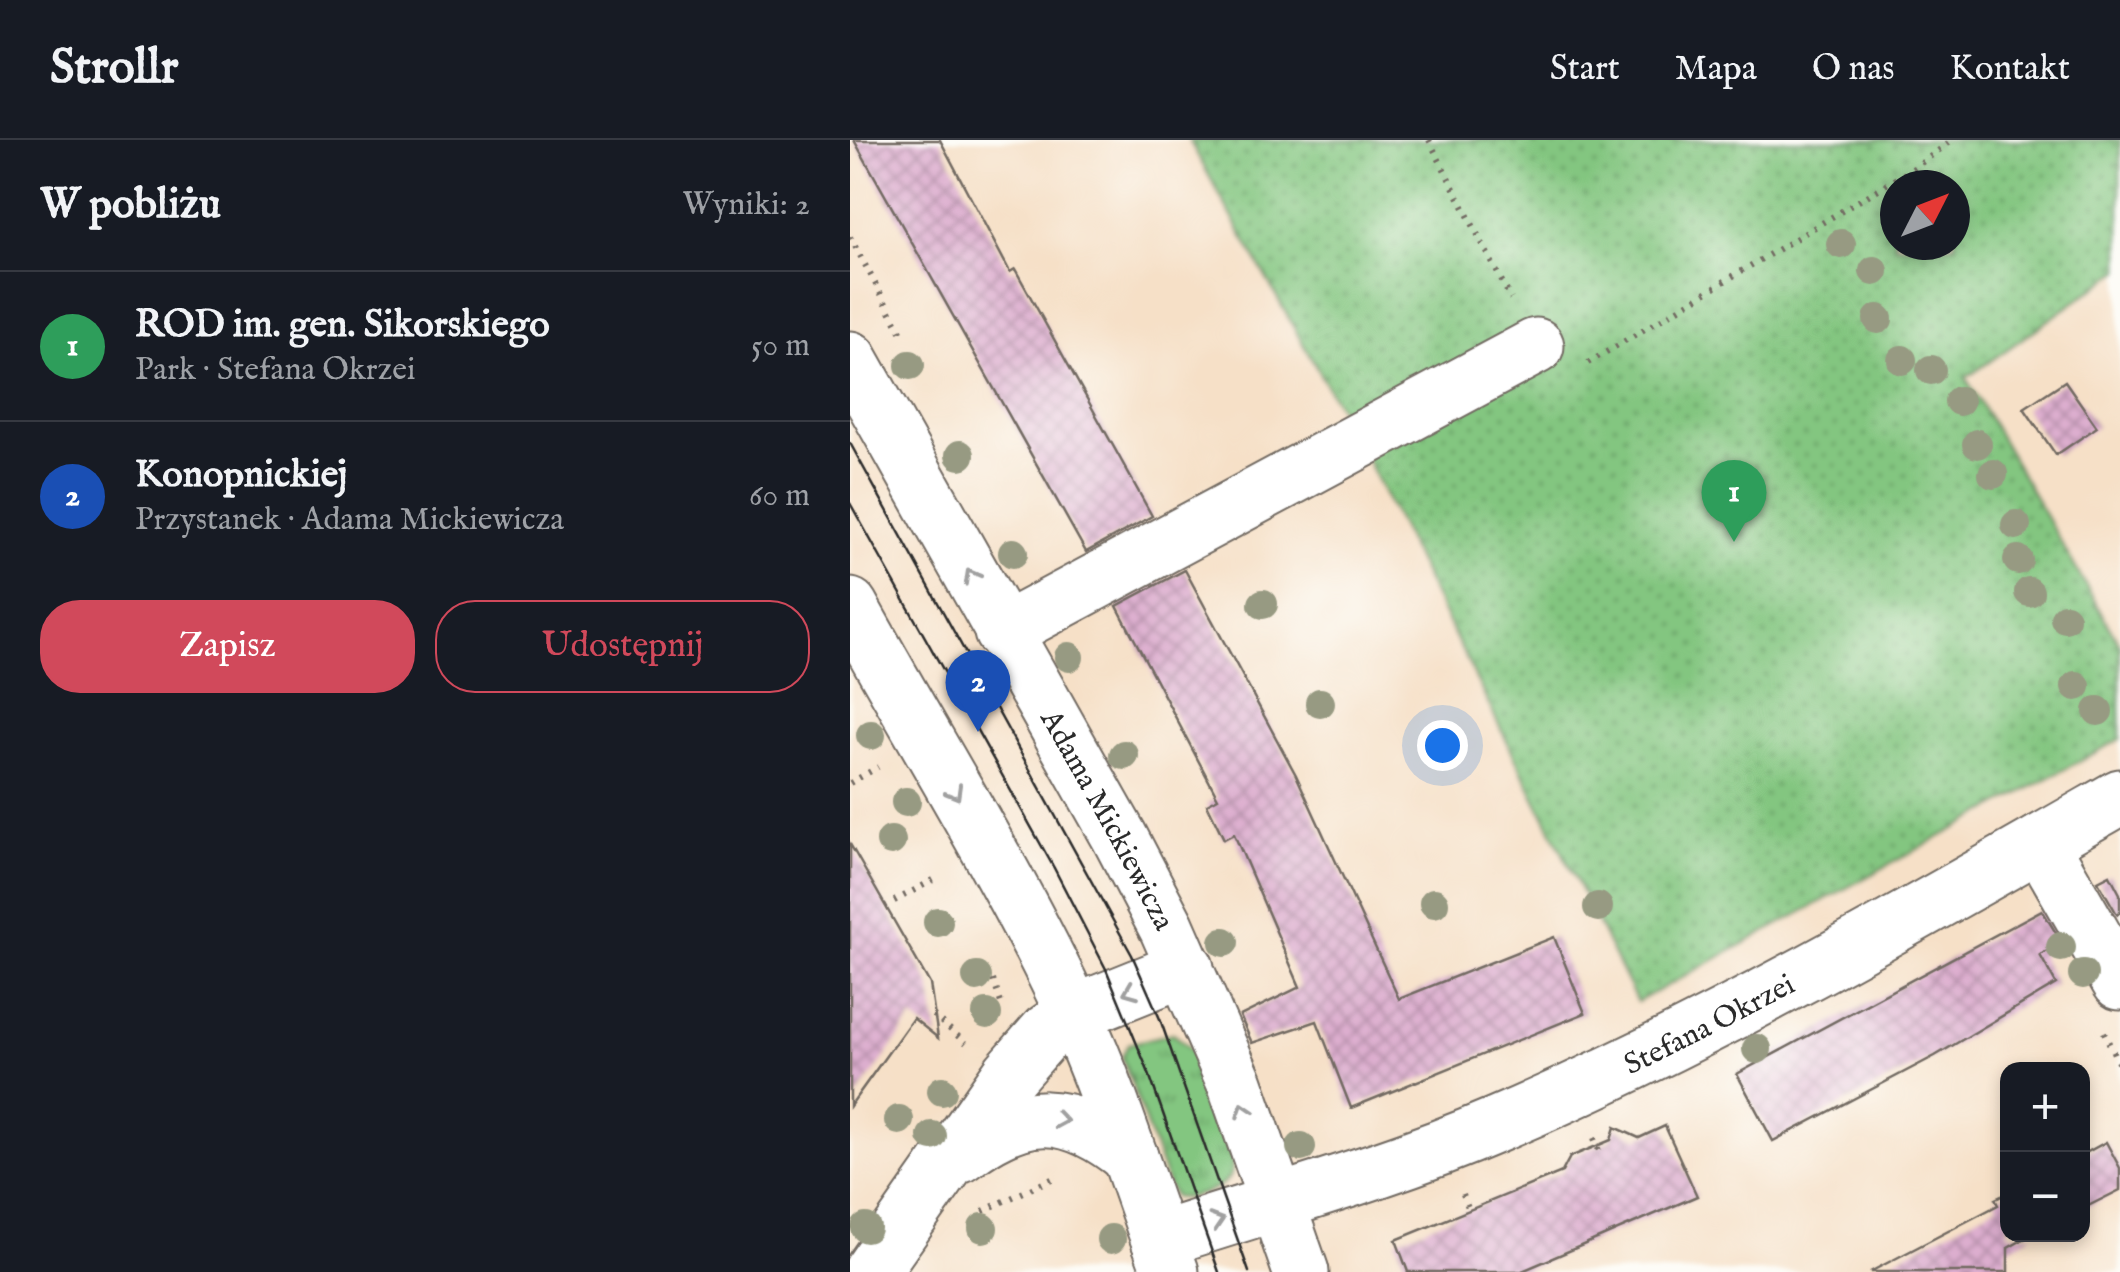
<!DOCTYPE html>
<html lang="pl">
<meta charset="utf-8">
<style>
:root{--surface:#171b24;--page:#242831;--text:#f1f3f6;--muted:#9ea1a6;--line:#363941;--accent:#d1495b}
body{margin:0;font-family:"IM FELL English",serif;background:var(--page);color:var(--text)}
.controls{position:absolute;right:30px;bottom:30px;display:grid;overflow:hidden;border-radius:20px;box-shadow:0 5px 15px #0003}
.controls button{width:90px;height:90px;display:grid;place-items:center;padding:0;border:0;border-bottom:2px solid var(--line);background:var(--surface);color:var(--text);font:50px sans-serif}
.compass{position:absolute;left:1030px;top:30px;width:90px;height:90px;border-radius:50%;background:var(--surface);box-shadow:0 5px 15px #0003;rotate:48deg}
.you{position:absolute;left:592px;top:605px;width:35px;height:35px;margin:-25px;border:8px solid #fff;border-radius:50%;background:#1a73e8;box-shadow:0 0 0 15px #1a73e833}
.badge{display:grid;place-items:center;width:65px;height:65px;border-radius:50%;background:var(--accent);color:#fff;font-size:32px;font-weight:700}
.pin{position:absolute;translate:-50% -82px;filter:drop-shadow(0 2px 5px #0008)}
.pin::after{content:'';position:absolute;top:52px;width:35px;height:30px;background:inherit;clip-path:polygon(0 0,100% 0,50% 100%)}
.list{margin:0;padding:0;list-style:none}
h2{display:flex;justify-content:space-between;align-items:center;height:130px;margin:0;padding:0 40px;font-size:42px}
h2 small{font-size:32px;font-weight:400;color:var(--muted)}
.list li{display:grid;grid-template-columns:65px 1fr auto;gap:30px;align-items:center;box-sizing:border-box;height:150px;padding:0 40px;border-top:2px solid var(--line)}
.list b{display:block;font-size:38px;white-space:nowrap}
.list p{margin:0;font-size:32px;white-space:nowrap;color:var(--muted)}
.list em{font-size:32px;font-style:normal;color:var(--muted)}
.actions{display:flex;gap:20px;padding:30px 40px}
.actions a{flex:1;padding:22px 0;border:2px solid var(--accent);border-radius:40px;text-align:center;font-size:35px;color:var(--accent)}
.actions .main{background:var(--accent);color:#fff}
.map{position:relative;flex:none;width:1270px;height:1132px;overflow:hidden}
header{display:flex;align-items:center;gap:60px;box-sizing:border-box;height:140px;padding:0 50px;background:var(--surface);border-bottom:2px solid var(--line)}
header strong{font-size:48px}
nav{display:flex;gap:55px;margin-inline-start:auto;font-size:35px}
main{display:flex}
aside{flex:1;background:var(--surface)}
.map>svg:first-child{display:block}
.grass{fill:url(#grass-tufts);stroke:#577856;stroke-width:2.5}
.garden{fill:url(#garden-dots);stroke:#577856;stroke-width:2.5;fill-rule:evenodd}
.building{fill:url(#building-cross-hatch)}
.lines{fill:none;stroke-linecap:round;stroke-linejoin:round}
.minor-casing{stroke:#726a62;stroke-width:59}
.path{stroke:#726a62;stroke-width:6;stroke-dasharray:2.5 8;stroke-linecap:butt}
.minor{stroke:#fff;stroke-width:55}
.tram{stroke:#2b2b2b;stroke-width:2.5}
.tree{fill:#979a82}
.oneway{stroke:#a0a0a0}
.labels{text-anchor:middle;stroke-width:10;stroke-linejoin:round;paint-order:stroke}
.street-label{font-size:30px;fill:#2b2b2b;stroke:#fdfcf7}
</style>
<header>
<strong>Strollr</strong>
<nav><a>Start</a><a>Mapa</a><a>O nas</a><a>Kontakt</a></nav>
</header>
<main>
<aside>
<h2>W pobliżu<small>Wyniki: 2</small></h2>
<ul class="list">
<li><span class="badge" style="background:#2e9e5b">1</span><div><b>ROD im. gen. Sikorskiego</b><p>Park · Stefana Okrzei</p></div><em>50 m</em></li>
<li><span class="badge" style="background:#1a4fb4">2</span><div><b>Konopnickiej</b><p>Przystanek · Adama Mickiewicza</p></div><em>60 m</em></li>
</ul>
<div class="actions"><a class="main">Zapisz</a><a>Udostępnij</a></div>
</aside>
<div class="map">
<svg width="1270" height="1132" viewBox="0 0 1270 1132">
<defs>
<pattern id="grass-tufts" width="24" height="20" patternUnits="userSpaceOnUse" patternTransform="scale(2.5)"><rect width="24" height="20" fill="#83c680"/><path d="M3 7l-1-3M5 7V3M7 7l1-3M15 17l-1-3M17 17v-4M19 17l1-3" fill="none" stroke="#6ba169"/></pattern>
<pattern id="garden-dots" width="8" height="8" patternUnits="userSpaceOnUse" patternTransform="scale(2.5)"><rect width="8" height="8" fill="#83c680"/><path d="M2 2h.1M6 6h.1" fill="none" stroke="#6ba169" stroke-width="1.8" stroke-linecap="round"/></pattern>
<pattern id="building-cross-hatch" width="8" height="8" patternUnits="userSpaceOnUse" patternTransform="scale(2.5)"><rect width="8" height="8" fill="#ddaecf"/><path d="M0 0l8 8M0 8l8-8" fill="none" stroke="#b38ea8"/></pattern>
</defs>
<rect width="100%" height="100%" fill="#fdfcf7"/>
<filter id="ink" filterUnits="userSpaceOnUse"><feTurbulence type="fractalNoise" baseFrequency=".01" numOctaves="2"/><feDisplacementMap in="SourceGraphic" scale="20" xChannelSelector="R" yChannelSelector="G"/><feConvolveMatrix kernelMatrix="1 2 1 2 8 2 1 2 1" color-interpolation-filters="sRGB"/></filter>
<filter id="wash" filterUnits="userSpaceOnUse"><feTurbulence type="fractalNoise" baseFrequency=".0048" numOctaves="4" result="noise"/><feDisplacementMap in="SourceGraphic" scale="40" xChannelSelector="R" yChannelSelector="G"/><feGaussianBlur stdDeviation="2.25" result="paint"/><feColorMatrix in="noise" values="0 0 0 0 0 0 0 0 0 0 0 0 0 0 0 0 0 1.4 0 .05"/><feComposite in="paint" operator="in"/></filter>
<g filter="url(#wash)">
<rect width="100%" height="100%" fill="#f6e0c7"/>
<path class="grass" d="M 323,893 L 347,915 L 383,1017 C 382,1022 382,1031 380,1035 C 374,1049 337,1061 324,1057 L 318,1045 L 272,917 L 278,904 Z"/>
<path class="garden" d="M 339,0 L 1270,0 L 1270,130 L 1116,238 L 1270,505 L 1270,599 L 787,862 L 507,300 ZM 1045,45 L 1105,45 L 1105,105 L 1045,105 Z"/>
<g id="blocks">
<path class="building" d="M 4,0 L 90,0 L 160,132 L 165,129 L 302,376 L 236,412 Z
M 1215,241 L 1247,287 L 1206,315 L 1174,268 Z
M 335,430 L 446,635 L 549,859 L 704,797 L 735,873 L 501,968 L 467,881 L 402,903 L 390,876 L 450,847 L 384,694 L 374,699 L 357,664 L 368,658 L 267,466 Z
M 0,704 L 80,844 L 88,898 L 63,878 L 0,966 Z
M 1260,735 L 1270,754 L 1270,772 L 1267,774 L 1248,741 Z
M 1192,770 L 1212,803 L 1190,815 L 1206,844 L 1085,916 L 923,1001 L 887,934 Z
M 815,986 L 847,1056 L 670,1132 L 558,1132 L 546,1100 L 712,1032 L 720,1017 L 761,1000 L 765,987 L 789,998 Z
M 1256,1002 L 1270,1028 L 1270,1050 L 1232,1069 L 1232,1015 Z
M 1158,1053 L 1158,1094 L 1183,1094 L 1158,1108 L 1158,1132 L 1020,1132 L 1148,1065 L 1145,1059 Z"/>
</g>
</g>
<g filter="url(#ink)">
<use href="#blocks" fill-opacity="0" stroke="#726a62" stroke-width="2.5"/>
<g class="lines">
<g class="minor-casing">
<g id="minor">
<path id="s1" d="M 0,219 L 269,696 L 317,788 L 385,943 L 451,1132"/>
<path d="M 0,466 C 75,602 159,734 224,874 C 263,958 288,1046 321,1132"/>
<path d="M 152,492 L 686,206"/>
<path d="M 1190,703 L 1270,842"/>
<path d="M 111,1015 C 174,966 219,967 280,1017"/>
<path id="s2" d="M 309,1100 C 422,1063 536,1032 646,985 C 863,892 1066,774 1270,657"/>
<path d="M 21,1132 L 160,934 L 197,892 L 224,873 L 336,828"/>
</g>
</g>
<path class="path" d="M 579,0 L 661,159
M 0,97 L 52,193
M 738,223 L 1067,26 L 1103,0
M 0,643 L 28,627
M 35,766 L 89,737
M 143,840 L 152,866
M 83,875 L 116,903
M 1254,892 L 1270,927
M 744,998 L 751,1016
M 613,1054 L 619,1070
M 133,1071 L 208,1036"/>
<use href="#minor" class="minor"/>
<path class="tram" d="M 0,303 L 282,815 L 310,879 L 399,1132
M 0,363 L 204,728 L 256,829 L 298,931 L 369,1132"/>
</g>
<g class="tree">
<circle cx="991" cy="104" r="15"/>
<circle cx="1024" cy="131" r="15"/>
<circle cx="1028" cy="179" r="15"/>
<circle cx="1052" cy="220" r="15"/>
<circle cx="60" cy="225" r="15"/>
<circle cx="1081" cy="230" r="15"/>
<circle cx="1109" cy="261" r="15"/>
<circle cx="1127" cy="304" r="15"/>
<circle cx="110" cy="315" r="15"/>
<circle cx="1143" cy="334" r="15"/>
<circle cx="1166" cy="385" r="15"/>
<circle cx="163" cy="413" r="15"/>
<circle cx="1168" cy="420" r="15"/>
<circle cx="1179" cy="452" r="15"/>
<circle cx="413" cy="464" r="15"/>
<circle cx="1215" cy="478" r="15"/>
<circle cx="219" cy="517" r="15"/>
<circle cx="1226" cy="546" r="15"/>
<circle cx="470" cy="563" r="15"/>
<circle cx="1248" cy="571" r="15"/>
<circle cx="21" cy="595" r="15"/>
<circle cx="274" cy="615" r="15"/>
<circle cx="56" cy="662" r="15"/>
<circle cx="41" cy="701" r="15"/>
<circle cx="584" cy="763" r="15"/>
<circle cx="748" cy="767" r="15"/>
<circle cx="88" cy="782" r="15"/>
<circle cx="374" cy="802" r="15"/>
<circle cx="1211" cy="807" r="15"/>
<circle cx="1233" cy="834" r="15"/>
<circle cx="127" cy="837" r="15"/>
<circle cx="137" cy="874" r="15"/>
<circle cx="907" cy="909" r="15"/>
<circle cx="92" cy="951" r="15"/>
<circle cx="49" cy="980" r="15"/>
<circle cx="82" cy="996" r="15"/>
<circle cx="451" cy="1007" r="15"/>
<circle cx="16" cy="1088" r="15"/>
<circle cx="133" cy="1088" r="15"/>
<circle cx="261" cy="1099" r="15"/>
</g>
<defs><path id="oneway-chevron" d="M-2-3.5L2.5 0L-2 3.5" fill="none" stroke-width="1.6" stroke-linecap="round" stroke-linejoin="round" transform="scale(2.5)"/></defs>
<g class="oneway">
<use href="#oneway-chevron" transform="translate(121 436) rotate(-119)"/>
<use href="#oneway-chevron" transform="translate(105 653) rotate(60)"/>
<use href="#oneway-chevron" transform="translate(280 851) rotate(158)"/>
<use href="#oneway-chevron" transform="translate(394 970) rotate(-108)"/>
<use href="#oneway-chevron" transform="translate(211 980) rotate(9)"/>
<use href="#oneway-chevron" transform="translate(367 1081) rotate(-18)"/>
</g>
</g>
<g class="labels">
<g class="street-label">
<text dy="10" stroke="none"><textPath href="#s1" startOffset="528">Adama Mickiewicza</textPath></text>
<text dy="10" stroke="none"><textPath href="#s2" startOffset="592">Stefana Okrzei</textPath></text>
</g>
</g>
</svg>
<div class="controls">
<button>+</button>
<button>−</button>
</div>
<svg class="compass" viewBox="-18 -18 36 36"><path d="M0-13l5 13h-10z" fill="#e53935"/><path d="M0 13l5-13h-10z" fill="#9ea1a6"/></svg>
<div class="you"></div>
<div class="pin badge" style="left:884px;top:402px;background:#2e9e5b">1</div>
<div class="pin badge" style="left:128px;top:592px;background:#1a4fb4">2</div>
</div>
</main>
